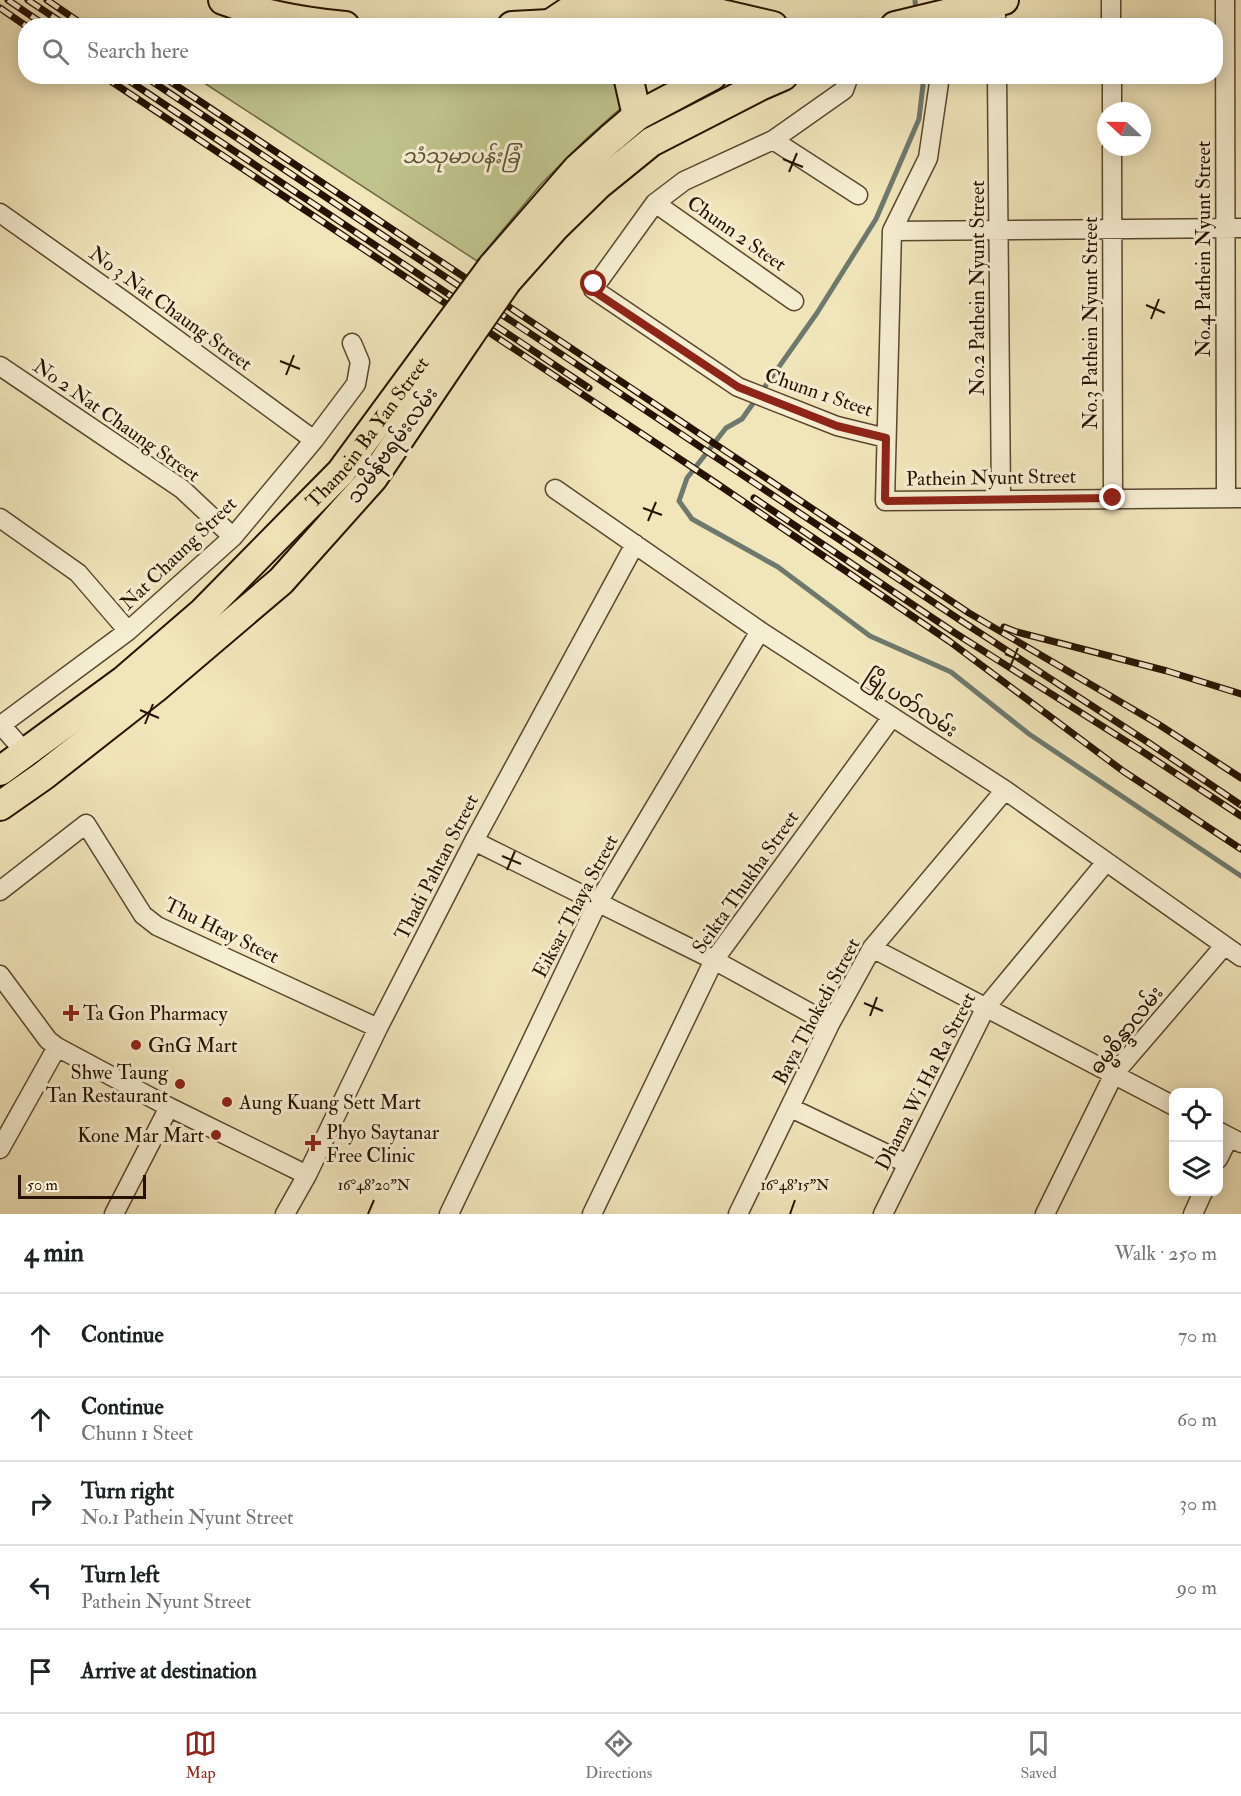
<!DOCTYPE html>
<meta charset="utf-8">
<style>
:root{--surface:#fff;--page:#f6f6f6;--text:#202124;--muted:#757577;--line:#e0e0e0;--accent:#8f2418}
body{margin:0;font-family:"IM FELL Double Pica","Noto Sans Myanmar",serif;background:var(--page);color:var(--text)}
.controls{position:absolute;right:18px;bottom:18px;display:grid;overflow:hidden;border-radius:12px;box-shadow:0 3px 15px #0003}
.controls button{width:54px;height:54px;display:grid;place-items:center;padding:0;border:0;border-bottom:2px solid var(--line);background:var(--surface);color:var(--text);font:30px sans-serif}
.compass{position:absolute;left:1097px;top:102px;width:54px;height:54px;border-radius:50%;background:var(--surface);box-shadow:0 3px 15px #0003;rotate:292deg}
.scale{position:absolute;left:18px;bottom:15px;width:128px;box-sizing:border-box;padding-left:6px;border:3px solid #261200;border-top:0;font-size:16px;line-height:21px;white-space:nowrap;color:#261200;-webkit-text-stroke:4px #f6eed2;paint-order:stroke}
.stop{position:absolute;width:18px;height:18px;margin:-14px;border:4px solid #8f2418;border-radius:50%;background:#fff}
.stop.end{background:#8f2418;border-color:#fff;box-shadow:0 2px 6px #0008}
.list{margin:0;padding:0;list-style:none}
h2{display:flex;justify-content:space-between;align-items:center;height:78px;margin:0;padding:0 24px;font-size:26px}
h2 small{font-size:20px;font-weight:400;color:var(--muted)}
.list li{display:grid;grid-template-columns:39px 1fr auto;gap:18px;align-items:center;box-sizing:border-box;height:84px;padding:0 24px;border-top:2px solid var(--line)}
.list b{display:block;font-size:22px;white-space:nowrap}
.list p{margin:0;font-size:20px;white-space:nowrap;color:var(--muted)}
.list em{font-size:20px;font-style:normal;color:var(--muted)}
.icon{flex:none;width:33px;height:33px;fill:none;stroke:currentColor;stroke-width:2;stroke-linecap:round;stroke-linejoin:round}
.map{position:relative;flex:none;width:1241px;height:1214px;overflow:hidden}
.search{position:absolute;background:var(--surface);box-shadow:0 3px 15px #0003;left:18px;right:18px;top:18px;height:66px;display:flex;align-items:center;gap:15px;box-sizing:border-box;padding:0 21px;border-radius:24px;color:var(--muted);font-size:22px}
.sheet{height:498px;background:var(--surface)}
nav{display:flex;justify-content:space-around;align-items:center;box-sizing:border-box;height:84px;border-top:2px solid var(--line);background:var(--surface);font-size:16px;color:var(--muted)}
nav a{display:grid;justify-items:center;gap:3px}
nav .on{color:var(--accent)}
.map>svg:first-child{display:block}
.green{fill:#bfc38c;stroke:#726a46;stroke-width:1.5}
.lines{fill:none;stroke-linecap:round;stroke-linejoin:round}
.stream{stroke:#6d796e;stroke-width:5}
.street-casing{stroke:#59472e;stroke-width:21}
.primary-casing{stroke:#261200;stroke-width:32}
.street{stroke:#f6eed2;stroke-width:18}
.primary{stroke:#f1e5ba;stroke-width:28}
.rail-casing{stroke:#261200;stroke-width:7}
.rail{stroke:#f6eed2;stroke-width:4.5;stroke-dasharray:14;stroke-linecap:butt}
.primary-bridge-casing{stroke:#261200;stroke-width:32;stroke-linecap:butt}
.primary-bridge{stroke:#f1e5ba;stroke-width:28}
.route{stroke:#8f2418;stroke-width:8}
.ticks{fill:none;stroke:#261200;stroke-width:2}
.poi-dot{fill:#8f2418;stroke:#f6eed2;stroke-width:2}
.labels{text-anchor:middle;stroke-width:6;stroke-linejoin:round;paint-order:stroke}
.park-label{font-size:20px;font-style:italic;fill:#5c5031;stroke:#f6eed2}
.street-label{font-size:20px;fill:#261200;stroke:#f6eed2}
.poi-label{font-size:20px;fill:#261200;stroke:#f6eed2;text-anchor:start}
.ticks-label{font-size:15px;text-anchor:middle;fill:#261200;stroke:#f6eed2;stroke-width:6;stroke-linejoin:round;paint-order:stroke}
</style>
<div class="map">
<svg width="1241" height="1214" viewBox="0 0 1241 1214">
<rect width="100%" height="100%" fill="#f1e5ba"/>
<filter id="stains"><feTurbulence type="fractalNoise" baseFrequency=".00333" numOctaves="4"/><feColorMatrix values="0 0 0 0 .2 0 0 0 0 .09 0 0 0 0 .02 0 0 0 .5 -.17"/></filter>
<radialGradient id="worn" r=".72"><stop offset=".6" stop-color="#630" stop-opacity="0"/><stop offset="1" stop-color="#630" stop-opacity=".3"/></radialGradient>
<path class="green" d="M 195,77 L 616,77 L 623,106 L 586,139 L 541,184 L 477,261 Z"/>
<g class="lines">
<path class="stream" d="M 915,0 L 916,12
M 924,76 L 919,119 L 876,219 L 817,313 L 742,419 L 726,428 L 687,478 L 679,501 L 692,519 L 778,567 L 870,636 L 951,672 L 1029,734 L 1241,876"/>
<g class="street-casing">
<path id="street" d="M 1111,0 L 1111,26
M 1225,0 L 1226,498
M 996,2 L 996,26
M 849,76 L 844,90 L 773,140 L 684,181 L 655,203 L 593,289 L 738,387 L 837,426 L 886,438
M 940,76 L 928,158 L 892,231 L 885,501 L 1241,498
M 997,76 L 1001,499
M 1112,76 L 1112,111
M 773,140 L 858,195
M 1112,147 L 1113,498
M 655,203 L 794,301
M 0,213 L 127,303 L 314,440
M 892,231 L 1241,228
M 0,366 L 182,489 L 233,537
M 555,489 L 760,631 L 1005,790 L 1241,957
M 0,518 L 78,573 L 128,631
M 0,724 L 26,753
M 1,725 L 128,631 L 233,537 L 314,440 L 356,384 L 360,362 L 352,343
M 474,841 L 714,960 L 830,1024
M 0,891 L 86,824 L 143,915 L 157,926 L 378,1028
M 872,948 L 1174,1106
M 0,975 L 48,1040 L 57,1047 L 169,1107 L 307,1175
M 791,1108 L 908,1164
M 1218,1131 L 1241,1143
M 0,1149 L 57,1047
M 1218,1159 L 1229,1137
M 114,1214 L 169,1107
M 285,1214 L 307,1175 L 378,1028 L 474,841 L 635,544
M 449,1214 L 597,904 L 760,631
M 592,1214 L 714,960 L 892,717
M 738,1214 L 830,1024 L 872,948 L 1005,790
M 883,1214 L 986,1007 L 1106,862
M 1045,1214 L 1114,1074 L 1224,946
M 1193,1214 L 1203,1192"/>
</g>
<g class="primary-casing">
<g id="primary">
<path d="M 223,0 C 262,15 303,22 345,26"/>
<path d="M 550,24 L 568,12 L 677,8 L 713,12 L 773,26"/>
<path d="M 512,26 L 550,24 L 553,26"/>
<path d="M 895,26 L 1004,0"/>
<path d="M 628,76 L 637,116"/>
<path d="M 492,267 L 578,168 L 610,139 L 637,116 L 712,76"/>
<path d="M 507,281 L 555,227 L 598,185 L 651,142 L 760,86 L 783,76"/>
<path id="s1" d="M 0,771 L 123,681 L 203,612 L 341,472 L 449,325"/>
<path d="M 0,806 L 43,776 L 154,689 L 281,581 L 373,478 L 467,339"/>
</g>
</g>
<use href="#street" class="street"/>
<use href="#primary" class="primary"/>
<g class="rail-casing">
<path id="rail" d="M 8,0 L 46,26
M 28,0 L 67,26
M 47,0 L 85,26
M 0,8 L 26,26
M 103,76 L 713,481 L 949,641 L 1123,771 L 1241,849
M 122,76 L 589,388
M 144,76 L 963,622 L 1146,741 L 1241,805
M 162,76 L 969,613 L 1158,724 L 1241,778
M 754,498 L 955,633 L 1140,750 L 1241,816
M 1004,627 L 1017,632 L 1167,671 L 1241,694"/>
</g>
<use href="#rail" class="rail"/>
<g class="primary-bridge-casing">
<path id="primary-bridge" d="M 449,325 L 492,267
M 467,339 L 507,281"/>
</g>
<use href="#primary-bridge" class="primary-bridge"/>
</g>
<g class="lines">
<path class="route" d="M 594,284 L 593,289 L 595,292 L 738,387 L 837,426 L 886,438 L 885,499 L 887,501 L 1113,498"/>
</g>
<path class="ticks" d="M 783,159 L 803,167M 789,172 L 797,153M 1146,305 L 1165,313M 1151,319 L 1159,299M 280,361 L 300,369M 286,375 L 294,355M 643,508 L 662,515M 648,521 L 656,502M 1005,654 L 1024,662M 1010,667 L 1018,648M 140,710 L 159,718M 145,724 L 153,704M 502,856 L 521,864M 507,870 L 515,851M 864,1003 L 883,1011M 870,1016 L 877,997M 368,1214 L 374,1200M 790,1214 L 795,1200"/>
<g class="poi-dot">
<path d="M68 1004h6v6h6v6h-6v6h-6v-6h-6v-6h6z"/>
<circle cx="136" cy="1045" r="6"/>
<circle cx="180" cy="1084" r="6"/>
<circle cx="227" cy="1102" r="6"/>
<circle cx="216" cy="1135" r="6"/>
<path d="M310 1134h6v6h6v6h-6v6h-6v-6h-6v-6h6z"/>
</g>
<g class="labels">
<g class="park-label">
<text x="461" y="163">သံသုမာပန်းခြံ</text>
</g>
<g class="street-label">
<text transform="translate(737 233) rotate(35)" y="7">Chunn 2 Steet</text>
<text transform="translate(1203 249) rotate(-90)" y="7">No.4 Pathein Nyunt Street</text>
<text transform="translate(977 288) rotate(-90)" y="7">No.2 Pathein Nyunt Street</text>
<text transform="translate(171 308) rotate(36)" y="7">No 3 Nat Chaung Street</text>
<text transform="translate(1090 323) rotate(-90)" y="7">No.3 Pathein Nyunt Street</text>
<text transform="translate(819 392) rotate(19)" y="7">Chunn 1 Steet</text>
<text transform="translate(117 420) rotate(35)" y="7">No 2 Nat Chaung Street</text>
<text dy="7" stroke="none"><textPath href="#s1" startOffset="502">Thamein Ba Yan Street</textPath></text>
<text transform="translate(392 445) rotate(-54)" y="7">သမိန်ဗရမ်းလမ်း</text>
<text transform="translate(991 477) rotate(-1)" y="7">Pathein Nyunt Street</text>
<text transform="translate(178 553) rotate(-44)" y="7">Nat Chaung Street</text>
<text transform="translate(911 703) rotate(33)" y="7">မြို့ပတ်လမ်း</text>
<text transform="translate(436 867) rotate(-63)" y="7">Thadi Pahtan Street</text>
<text transform="translate(745 882) rotate(-55)" y="7">Seikta Thukha Street</text>
<text transform="translate(575 906) rotate(-62)" y="7">Eiksar Thaya Street</text>
<text transform="translate(222 930) rotate(26)" y="7">Thu Htay Steet</text>
<text transform="translate(816 1011) rotate(-62)" y="7">Baya Thokedi Street</text>
<text transform="translate(1126 1030) rotate(-52)" y="7">ဓမ္မစိန္ဒာလမ်း</text>
<text transform="translate(925 1081) rotate(-63)" y="7">Dhama Wi Ha Ra Street</text>
</g>
<g class="poi-label">
<text x="83" y="1020">Ta Gon Pharmacy</text>
<text x="148" y="1052">GnG Mart</text>
<text x="168" y="1079" text-anchor="end">Shwe Taung<tspan x="168" dy="23">Tan Restaurant</tspan></text>
<text x="239" y="1109">Aung Kuang Sett Mart</text>
<text x="326" y="1139">Phyo Saytanar<tspan x="326" dy="23">Free Clinic</tspan></text>
<text x="204" y="1142" text-anchor="end">Kone Mar Mart</text>
</g>
</g>
<g class="ticks-label">
<text x="374" y="1190">16°48'20"N</text>
<text x="795" y="1190">16°48'15"N</text>
</g>
<rect width="100%" height="100%" filter="url(#stains)"/>
<rect width="100%" height="100%" fill="url(#worn)"/>
</svg>
<div class="controls">
<button><svg class="icon" aria-label="locate" viewBox="0 0 24 24"><circle cx="12" cy="12" r="6"/><path d="M12 2v4M12 18v4M2 12h4M18 12h4"/></svg></button>
<button><svg class="icon" aria-label="layers" viewBox="0 0 24 24"><path d="M12 4l9 5-9 5-9-5zM3 14l9 5 9-5"/></svg></button>
</div>
<svg class="compass" viewBox="-18 -18 36 36"><path d="M0-13l5 13h-10z" fill="#e53935"/><path d="M0 13l5-13h-10z" fill="#757577"/></svg>
<div class="scale">50 m</div>
<div class="stop" style="left:594px;top:284px"></div>
<div class="stop end" style="left:1113px;top:498px"></div>
<div class="search"><svg class="icon" aria-label="search" viewBox="0 0 24 24"><circle cx="10" cy="10" r="6"/><path d="M15 15l6 6"/></svg>Search here</div>
</div>
<section class="sheet">
<h2>4 min<small>Walk · 250 m</small></h2>
<ul class="list">
<li><svg class="icon" aria-label="ahead" viewBox="0 0 24 24"><path d="M12 20V5M6 11l6-6 6 6"/></svg><div><b>Continue</b></div><em>70 m</em></li>
<li><svg class="icon" aria-label="ahead" viewBox="0 0 24 24"><path d="M12 20V5M6 11l6-6 6 6"/></svg><div><b>Continue</b><p>Chunn 1 Steet</p></div><em>60 m</em></li>
<li><svg class="icon" aria-label="right" viewBox="0 0 24 24"><path d="M7 20v-9h11M14 6l5 5-5 5"/></svg><div><b>Turn right</b><p>No.1 Pathein Nyunt Street</p></div><em>30 m</em></li>
<li><svg class="icon" aria-label="left" viewBox="0 0 24 24"><path d="M17 20v-9H6M10 6l-5 5 5 5"/></svg><div><b>Turn left</b><p>Pathein Nyunt Street</p></div><em>90 m</em></li>
<li><svg class="icon" aria-label="arrive" viewBox="0 0 24 24"><path d="M6 21V4h12l-3 4 3 4H6"/></svg><div><b>Arrive at destination</b></div></li>
</ul>
</section>
<nav>
<a class="on"><svg class="icon" aria-label="map" viewBox="0 0 24 24"><path d="M3 6l6-2 6 2 6-2v14l-6 2-6-2-6 2zM9 4v14M15 6v14"/></svg>Map</a>
<a><svg class="icon" aria-label="directions" viewBox="0 0 24 24"><path d="M12 3l9 9-9 9-9-9zM9 14v-3h6M13 9l2 2-2 2"/></svg>Directions</a>
<a><svg class="icon" aria-label="saved" viewBox="0 0 24 24"><path d="M7 4h10v16l-5-4-5 4z"/></svg>Saved</a>
</nav>
